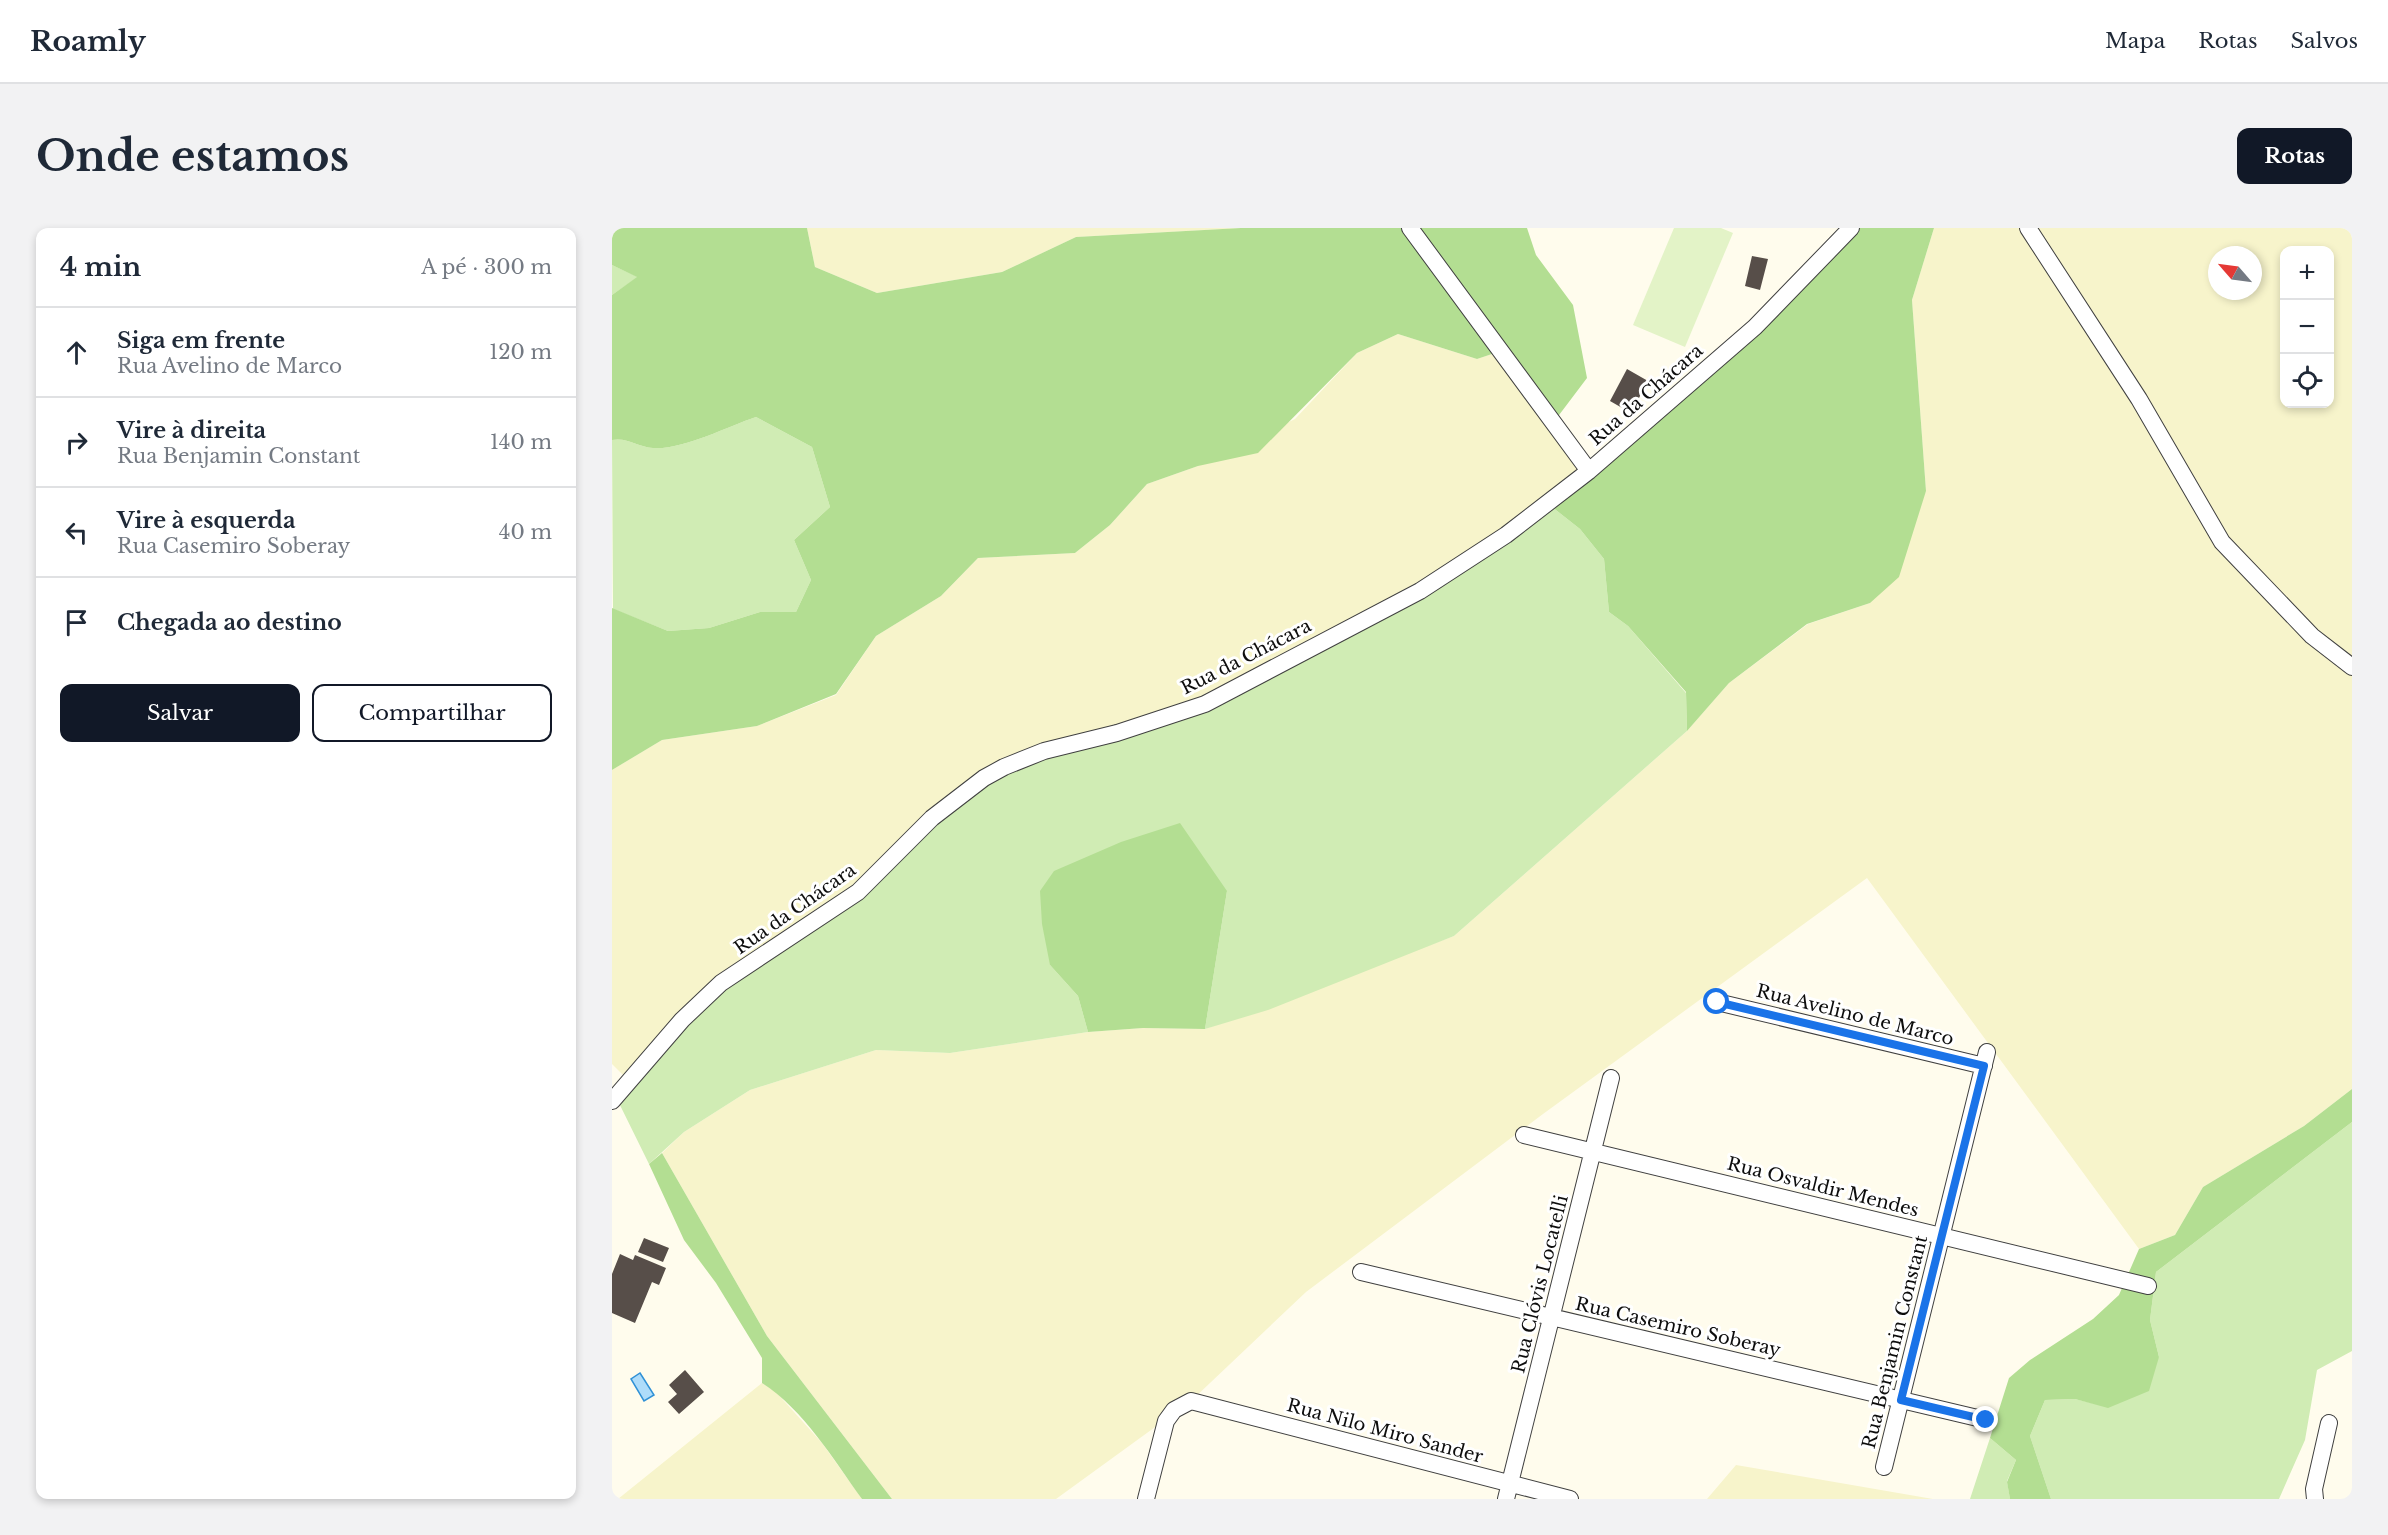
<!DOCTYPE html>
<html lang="pt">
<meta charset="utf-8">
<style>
:root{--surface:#fff;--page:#f2f2f3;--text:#1f2937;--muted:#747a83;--line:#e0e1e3;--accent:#111827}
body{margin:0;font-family:"Libre Baskerville",serif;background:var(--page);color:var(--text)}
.controls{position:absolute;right:18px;top:18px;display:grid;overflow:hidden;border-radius:12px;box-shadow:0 3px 9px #0003}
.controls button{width:54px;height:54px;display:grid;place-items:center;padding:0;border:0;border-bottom:2px solid var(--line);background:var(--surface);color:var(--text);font:30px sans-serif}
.compass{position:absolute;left:1596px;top:18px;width:54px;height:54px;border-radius:50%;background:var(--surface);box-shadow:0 3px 9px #0003;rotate:298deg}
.stop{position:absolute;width:18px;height:18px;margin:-14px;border:4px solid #1a73e8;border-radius:50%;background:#fff}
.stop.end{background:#1a73e8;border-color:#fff;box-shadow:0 2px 6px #0008}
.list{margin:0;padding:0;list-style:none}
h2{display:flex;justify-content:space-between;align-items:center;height:78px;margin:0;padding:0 24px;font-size:26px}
h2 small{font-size:20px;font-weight:400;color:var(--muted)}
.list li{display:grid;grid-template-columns:39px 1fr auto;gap:18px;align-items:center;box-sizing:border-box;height:90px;padding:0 24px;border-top:2px solid var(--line)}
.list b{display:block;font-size:22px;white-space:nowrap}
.list p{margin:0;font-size:20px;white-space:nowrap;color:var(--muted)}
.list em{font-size:20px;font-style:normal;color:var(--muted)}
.actions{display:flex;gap:12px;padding:18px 24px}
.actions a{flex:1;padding:14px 0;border:2px solid var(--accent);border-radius:12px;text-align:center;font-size:21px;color:var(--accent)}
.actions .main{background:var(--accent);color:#fff}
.icon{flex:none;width:33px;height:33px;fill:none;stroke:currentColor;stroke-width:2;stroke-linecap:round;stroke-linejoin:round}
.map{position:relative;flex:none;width:1740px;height:1271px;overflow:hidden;border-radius:12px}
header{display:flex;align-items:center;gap:36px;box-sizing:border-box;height:84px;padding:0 30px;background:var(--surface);border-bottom:2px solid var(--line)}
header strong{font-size:28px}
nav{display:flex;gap:33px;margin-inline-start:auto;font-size:21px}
.intro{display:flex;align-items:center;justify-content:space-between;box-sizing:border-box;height:144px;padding:0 36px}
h1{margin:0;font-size:42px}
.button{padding:15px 27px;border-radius:12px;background:var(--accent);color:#fff;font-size:21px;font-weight:700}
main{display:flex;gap:36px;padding:0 36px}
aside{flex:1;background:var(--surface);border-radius:12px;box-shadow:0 3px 9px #0003}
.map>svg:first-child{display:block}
.farmland{fill:#f7f4cb;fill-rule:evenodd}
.green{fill:#d0ecb4}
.forest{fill:#b3de92}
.pitch{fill:#e3f3c7}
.water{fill:#aedcfa;stroke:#3091d6;stroke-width:1.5}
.building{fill:#574e49}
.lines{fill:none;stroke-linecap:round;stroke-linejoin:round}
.minor-casing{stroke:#404040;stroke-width:18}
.minor{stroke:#fff;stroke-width:16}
.route{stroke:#1a73e8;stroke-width:8}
.labels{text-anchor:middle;stroke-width:6;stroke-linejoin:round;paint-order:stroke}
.street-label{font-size:18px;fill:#0d0d0d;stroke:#fff}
</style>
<header>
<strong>Roamly</strong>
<nav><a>Mapa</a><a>Rotas</a><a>Salvos</a></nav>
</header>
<div class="intro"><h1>Onde estamos</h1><a class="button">Rotas</a></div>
<main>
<aside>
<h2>4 min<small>A pé · 300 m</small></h2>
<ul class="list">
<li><svg class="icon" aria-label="ahead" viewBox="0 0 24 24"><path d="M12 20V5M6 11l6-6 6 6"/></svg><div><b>Siga em frente</b><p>Rua Avelino de Marco</p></div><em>120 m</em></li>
<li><svg class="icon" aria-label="right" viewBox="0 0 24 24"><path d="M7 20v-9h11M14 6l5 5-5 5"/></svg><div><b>Vire à direita</b><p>Rua Benjamin Constant</p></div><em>140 m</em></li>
<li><svg class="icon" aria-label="left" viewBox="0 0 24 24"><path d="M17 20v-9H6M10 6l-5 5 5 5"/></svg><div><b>Vire à esquerda</b><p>Rua Casemiro Soberay</p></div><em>40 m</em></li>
<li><svg class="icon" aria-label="arrive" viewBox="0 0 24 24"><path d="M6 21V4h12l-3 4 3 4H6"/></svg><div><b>Chegada ao destino</b></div></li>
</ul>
<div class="actions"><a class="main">Salvar</a><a>Compartilhar</a></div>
</aside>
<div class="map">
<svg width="1740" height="1271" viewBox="0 0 1740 1271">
<rect width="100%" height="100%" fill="#fffced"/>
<path class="farmland" d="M 195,0 L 629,0 L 464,9 L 390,44 L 265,65 L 203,39 Z
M 1322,0 L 1740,0 L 1740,861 L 1692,898 L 1591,959 L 1563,1007 L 1527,1021 L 1255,650 L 931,886 L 694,1064 L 579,1173 L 444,1271 L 280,1271 L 155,1108 L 50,925 L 72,904 L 138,862 L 264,822 L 338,825 L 476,804 L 531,800 L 593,801 L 842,708 L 1075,503 L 1117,455 L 1196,396 L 1258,375 L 1314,263 L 1300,72 ZM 1672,22 L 1718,22 L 1718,176 L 1672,176 ZM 1605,27 L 1641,27 L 1641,63 L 1605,63 Z
M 786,106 L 865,131 L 889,123 L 977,243 L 894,307 L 17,853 L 0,836 L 0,542 L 50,512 L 145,498 L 224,467 L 264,408 L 329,368 L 366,330 L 463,325 L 498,297 L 535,256 L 586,238 L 683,191 L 745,125 Z
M 150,1155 L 164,1164 L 210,1215 L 250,1271 L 6,1271 Z
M 1124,1237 L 1321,1271 L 1095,1271 Z"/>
<path class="green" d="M 0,37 L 26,49 L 0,67 Z
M 144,189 L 200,219 L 218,279 L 182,312 L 199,352 L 184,384 L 148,384 L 97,400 L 56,403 L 1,381 L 0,212 C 15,209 26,219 41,220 C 71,222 114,199 144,189 Z
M 935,275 L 968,301 L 992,331 L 997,384 L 1016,398 L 1074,465 L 1075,503 L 842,708 L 656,782 L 593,801 L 615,663 L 438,737 L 466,768 L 476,804 L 338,825 L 264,822 L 138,862 L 72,904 L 37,936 L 4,869 L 70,792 L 172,716 L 372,550 L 593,476 L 808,363 Z
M 1740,894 L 1740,1123 L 1705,1142 L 1693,1212 L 1667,1271 L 1439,1271 L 1418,1208 L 1433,1172 L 1463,1171 L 1496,1179 L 1547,1129 L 1538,1092 L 1544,1044 Z
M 1378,1210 L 1404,1232 L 1395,1253 L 1398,1271 L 1358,1271 Z"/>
<path class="forest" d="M 0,0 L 195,0 L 203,39 L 265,65 L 390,44 L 464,9 L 629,0 L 915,0 L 924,27 L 961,77 L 975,150 L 941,195 L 889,123 L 865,131 L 786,106 L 745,125 L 646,225 L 586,238 L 535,256 L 498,297 L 463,325 L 366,330 L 329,368 L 264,408 L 224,466 L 145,498 L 50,512 L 0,542 L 0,380 L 56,403 L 97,400 L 148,384 L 184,384 L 199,352 L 182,312 L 218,279 L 200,219 L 144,189 C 114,199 71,222 41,220 C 26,219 15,209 0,212 L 0,67 L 25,49 L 0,37 Z
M 1239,0 L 1322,0 L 1300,72 L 1314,263 L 1287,349 L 1258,375 L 1195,396 L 1117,455 L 1075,503 L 1074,464 L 1016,398 L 997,384 L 992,331 L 968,301 L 935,275 L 977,243 Z
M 568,595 L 615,663 L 593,801 L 531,800 L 476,804 L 466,768 L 438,737 L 430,696 L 428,663 L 442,643 L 509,614 Z
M 1740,861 L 1740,894 L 1544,1044 L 1538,1092 L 1547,1129 L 1537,1163 L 1496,1180 L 1463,1171 L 1433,1172 L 1418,1208 L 1439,1271 L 1398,1271 L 1395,1254 L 1404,1232 L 1378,1210 L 1397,1150 L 1418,1132 L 1481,1091 L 1507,1067 L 1527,1021 L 1563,1007 L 1591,959 L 1692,898 Z
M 50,925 L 155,1108 L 280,1271 L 250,1271 C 221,1231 192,1182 150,1155 L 150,1130 L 104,1055 L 72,1012 L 37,936 Z"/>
<path class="pitch" d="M 1062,0 L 1109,0 L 1121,5 L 1073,119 L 1021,97 Z"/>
<path class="water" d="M 28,1145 L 42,1167 L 32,1173 L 19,1151 Z"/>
<path class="building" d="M 1140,28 L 1156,31 L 1148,62 L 1133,58 Z
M 1015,141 L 1036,153 L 1019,185 L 998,173 Z
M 32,1010 L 57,1020 L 51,1034 L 26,1024 Z
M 8,1026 L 21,1032 L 23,1027 L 54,1040 L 47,1057 L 40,1054 L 23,1095 L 0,1085 L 0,1046 Z
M 73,1142 L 92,1164 L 67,1186 L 56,1174 L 65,1166 L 57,1157 Z"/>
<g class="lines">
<g class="minor-casing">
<path id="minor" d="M 798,0 L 977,243
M 1416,0 L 1527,171 L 1610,314 L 1700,408 L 1740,439
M 1105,774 L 1372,838
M 0,873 L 70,792 L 109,755 L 246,664 L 320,590 L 372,550 L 392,539 L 432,523 L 505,505 L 593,476 L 808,363 L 894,307 L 977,243 L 1143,99 L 1239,0
M 912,907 L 1536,1058
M 749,1044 L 1374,1192
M 1272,1239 L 1375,824
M 534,1271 L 554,1193 L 562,1182 L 579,1173 L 958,1271
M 894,1271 L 999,850
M 1703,1271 L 1702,1261 L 1717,1195"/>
</g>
<use href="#minor" class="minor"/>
</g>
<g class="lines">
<path class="route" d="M 1105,774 L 1372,838 L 1289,1172 L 1374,1192"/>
</g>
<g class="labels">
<g class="street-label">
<text transform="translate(1034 167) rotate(-41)" y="6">Rua da Chácara</text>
<text transform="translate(634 429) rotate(-27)" y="6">Rua da Chácara</text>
<text transform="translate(183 681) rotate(-35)" y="6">Rua da Chácara</text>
<text transform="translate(1243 787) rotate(14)" y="6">Rua Avelino de Marco</text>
<text transform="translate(1211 959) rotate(14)" y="6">Rua Osvaldir Mendes</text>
<text transform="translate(928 1056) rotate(-76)" y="6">Rua Clóvis Locatelli</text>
<text transform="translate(1066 1099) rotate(13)" y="6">Rua Casemiro Soberay</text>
<text transform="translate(1283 1114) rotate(-76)" y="6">Rua Benjamin Constant</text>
<text transform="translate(773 1203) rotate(15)" y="6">Rua Nilo Miro Sander</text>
</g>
</g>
</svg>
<div class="controls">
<button>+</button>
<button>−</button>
<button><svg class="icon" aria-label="locate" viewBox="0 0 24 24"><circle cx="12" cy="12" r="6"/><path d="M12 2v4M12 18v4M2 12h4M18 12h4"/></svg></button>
</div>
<svg class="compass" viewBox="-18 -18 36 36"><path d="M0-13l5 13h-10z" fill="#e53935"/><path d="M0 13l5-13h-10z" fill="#747a83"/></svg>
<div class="stop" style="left:1105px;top:774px"></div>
<div class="stop end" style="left:1374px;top:1192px"></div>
</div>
</main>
